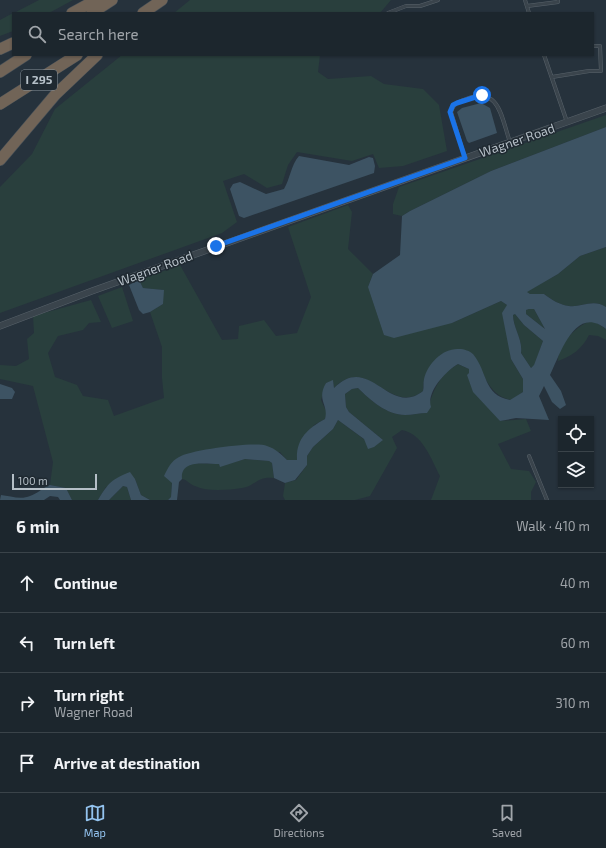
<!DOCTYPE html>
<meta charset="utf-8">
<style>
:root{--surface:#1c262d;--page:#252e35;--text:#f1f3f6;--muted:#a0a5aa;--line:#3a4349;--accent:#93c3ef}
body{margin:0;font-family:"Exo 2",sans-serif;background:var(--page);color:var(--text)}
.controls{position:absolute;right:12px;bottom:12px;display:grid;overflow:hidden;border-radius:0px;box-shadow:0 1px 3px #0004}
.controls button{width:36px;height:36px;display:grid;place-items:center;padding:0;border:0;border-bottom:1px solid var(--line);background:var(--surface);color:var(--text);font:20px sans-serif}
.scale{position:absolute;left:12px;bottom:10px;width:85px;box-sizing:border-box;padding-left:4px;border:2px solid #b5bfc7;border-top:0;font-size:11px;line-height:14px;white-space:nowrap;color:#b5bfc7;-webkit-text-stroke:3px #1f2931;paint-order:stroke}
.stop{position:absolute;width:12px;height:12px;margin:-9px;border:3px solid #1a73e8;border-radius:50%;background:#fff}
.stop.end{background:#1a73e8;border-color:#fff;box-shadow:0 1px 4px #0008}
.list{margin:0;padding:0;list-style:none}
h2{display:flex;justify-content:space-between;align-items:center;height:52px;margin:0;padding:0 16px;font-size:17px}
h2 small{font-size:13px;font-weight:400;color:var(--muted)}
.list li{display:grid;grid-template-columns:26px 1fr auto;gap:12px;align-items:center;box-sizing:border-box;height:60px;padding:0 16px;border-top:1px solid var(--line)}
.list b{display:block;font-size:15px;white-space:nowrap}
.list p{margin:0;font-size:13px;white-space:nowrap;color:var(--muted)}
.list em{font-size:13px;font-style:normal;color:var(--muted)}
.icon{flex:none;width:22px;height:22px;fill:none;stroke:currentColor;stroke-width:2;stroke-linecap:round;stroke-linejoin:round}
.map{position:relative;flex:none;width:606px;height:500px;overflow:hidden}
.search{position:absolute;background:var(--surface);box-shadow:0 1px 3px #0004;left:12px;right:12px;top:12px;height:44px;display:flex;align-items:center;gap:10px;box-sizing:border-box;padding:0 14px;border-radius:0px;color:var(--muted);font-size:15px}
.sheet{height:292px;background:var(--surface)}
nav{display:flex;justify-content:space-around;align-items:center;box-sizing:border-box;height:56px;border-top:1px solid var(--line);background:var(--surface);font-size:11px;color:var(--muted)}
nav a{display:grid;justify-items:center;gap:2px}
nav .on{color:var(--accent)}
.map>svg:first-child{display:block}
.green{fill:#293f3d}
.water{fill:#3d5363;fill-rule:evenodd}
.lines{fill:none;stroke-linecap:round;stroke-linejoin:round}
.service-casing{stroke:#58626a;stroke-width:4}
.minor-casing{stroke:#58626a;stroke-width:7}
.motorway-casing{stroke:#454f57;stroke-width:12}
.service{stroke:#3a444c;stroke-width:3}
.minor{stroke:#3a444c;stroke-width:6}
.motorway{stroke:#716457;stroke-width:11}
.route{stroke:#1a73e8;stroke-width:5}
.labels{text-anchor:middle;stroke-width:3;stroke-linejoin:round;paint-order:stroke}
.shield{fill:#1f2931;stroke:#88929a;stroke-width:1}
.shield-label{font-size:12px;font-weight:bold;fill:#b5bfc7}
.street-label{font-size:13px;fill:#b5bfc7;stroke:#1f2931}
</style>
<div class="map">
<svg width="606" height="500" viewBox="0 0 606 500">
<rect width="100%" height="100%" fill="#26323c"/>
<path class="green" d="M 39,0 L 73,0 L 49,13 L 14,13 Z
M 190,0 L 391,0 L 380,13 L 174,13 Z
M 13,13 L 13,31 L 0,36 L 0,20 Z
M 122,55 L 320,55 L 318,72 L 328,79 L 371,76 L 384,84 L 423,89 L 439,105 L 447,151 L 403,166 L 379,168 L 373,154 L 352,161 L 297,152 L 288,165 L 282,184 L 267,188 L 244,174 L 223,181 L 237,222 L 222,233 L 0,313 L 0,187 L 32,154 L 55,109 Z
M 606,115 L 606,127 L 491,171 L 410,211 L 402,216 L 393,214 L 393,204 L 399,187 Z
M 348,205 L 352,212 L 348,249 L 373,274 L 368,287 L 452,323 L 501,301 L 507,305 L 511,359 L 523,379 L 523,392 L 511,400 C 487,395 484,371 472,353 L 424,379 L 423,391 C 390,417 368,353 334,388 L 333,381 L 326,383 L 321,400 L 327,413 L 325,419 L 314,425 L 298,460 L 287,460 L 280,452 L 180,456 L 172,483 L 171,497 L 168,500 L 150,500 L 141,495 L 135,479 L 106,487 L 98,500 L 72,500 L 66,488 L 50,485 L 53,462 L 33,386 L 0,379 L 0,365 L 16,366 L 29,359 L 27,339 L 34,333 L 33,316 L 91,300 L 101,322 L 89,323 L 83,330 L 58,336 L 48,353 L 55,377 L 77,385 L 83,396 L 108,400 L 114,416 L 164,398 L 162,378 L 162,347 L 150,312 L 163,304 L 163,290 L 143,288 L 139,280 L 180,265 L 222,340 L 238,339 L 239,326 L 264,320 L 276,336 L 297,333 L 311,297 L 288,227 Z
M 606,247 L 606,307 C 593,298 580,308 569,306 C 560,305 552,300 544,294 L 530,294 L 526,292 L 558,274 L 580,256 Z
M 122,287 L 133,321 L 112,328 L 98,296 Z
M 529,309 L 534,309 L 545,329 L 526,314 L 526,310 Z
M 515,314 L 524,325 L 543,341 L 534,366 L 531,368 L 521,353 C 523,339 513,328 513,315 Z
M 590,321 L 595,322 L 606,329 L 606,340 L 598,336 L 589,335 C 582,349 572,356 558,361 C 558,345 575,327 590,321 Z
M 458,364 L 469,369 L 469,373 L 500,421 L 526,419 L 531,431 L 498,444 L 511,469 L 529,471 L 536,482 L 531,492 L 531,500 L 431,500 L 440,476 C 431,459 423,434 402,430 L 392,437 L 397,448 L 370,496 L 355,500 L 285,500 L 283,496 L 285,483 L 296,480 L 307,465 L 307,456 L 313,447 L 333,429 L 338,420 L 365,440 L 383,440 L 349,412 L 346,407 L 345,394 L 352,389 L 358,388 C 370,400 387,415 405,415 C 412,415 420,413 427,413 C 432,392 439,375 458,364 Z
M 245,459 L 269,461 L 272,463 L 274,478 C 256,476 256,486 242,488 C 228,490 208,492 195,486 C 189,484 188,480 182,479 L 181,473 L 186,466 L 190,463 L 219,464 L 220,466 Z
M 123,486 L 127,487 L 131,500 L 109,500 Z"/>
<path class="water" d="M 481,103 L 490,108 L 497,133 L 469,143 L 467,141 L 457,112 L 462,108 Z
M 606,127 L 606,247 L 580,256 L 558,274 L 527,292 L 530,294 L 544,294 C 552,300 560,305 569,306 C 580,308 593,298 606,307 L 606,329 C 575,304 560,355 550,375 L 561,391 L 566,405 L 560,409 L 552,402 L 544,386 L 539,396 L 549,420 L 516,418 L 500,421 L 473,392 L 467,375 L 469,373 L 469,369 L 458,364 C 446,371 426,392 431,407 L 427,413 C 420,413 412,415 405,415 C 387,415 370,400 358,388 L 352,389 L 345,394 L 346,407 L 349,412 L 383,440 L 374,447 L 368,449 L 364,439 L 338,420 L 333,429 L 313,447 L 307,456 L 307,465 L 295,480 L 285,483 L 274,478 L 272,463 L 269,461 L 245,459 L 220,467 L 219,464 C 205,464 180,459 182,479 L 179,482 L 177,500 L 168,500 L 171,497 L 172,483 L 164,476 C 168,468 171,461 179,457 C 190,450 256,441 267,446 C 276,449 281,454 287,460 L 297,460 C 296,439 307,429 325,419 C 329,405 316,400 326,383 L 333,380 L 334,388 C 370,352 389,418 423,391 C 424,387 423,383 424,379 C 428,363 443,348 459,349 C 464,349 470,351 473,354 C 488,372 483,395 510,400 L 523,392 L 523,379 L 511,359 L 502,313 L 507,305 L 501,301 L 452,323 L 394,338 L 384,335 L 368,287 L 373,274 L 400,255 L 402,216 L 410,211 L 491,171 ZM 529,309 L 534,309 L 545,329 L 526,314 L 526,310 ZM 515,314 L 524,325 L 543,341 L 534,365 L 531,368 L 521,353 C 523,339 513,328 513,315 Z
M 299,156 L 349,165 L 369,157 L 373,158 L 375,166 L 374,173 L 244,218 L 239,216 L 230,189 L 233,184 L 240,182 L 266,194 L 284,189 C 290,179 291,165 299,156 Z
M 139,280 L 143,288 L 164,290 L 163,304 L 150,312 L 143,314 L 139,310 L 129,285 Z
M 0,384 L 12,388 L 15,392 L 12,399 L 0,399 Z
M 130,472 L 135,479 L 141,495 L 150,500 L 131,500 L 127,487 L 123,486 L 109,500 L 98,500 C 108,483 112,479 130,472 Z
M 50,485 L 66,488 L 72,500 L 60,500 L 58,497 L 50,496 L 44,500 L 0,500 L 1,495 C 10,496 21,500 30,496 C 37,494 42,488 50,485 Z"/>
<g class="lines">
<g class="service-casing">
<path id="service" d="M 525,0 L 529,13
M 527,6 L 558,2 L 558,0
M 388,13 L 406,6 L 420,6 L 438,0
M 544,55 L 567,122
M 552,77 L 589,71 L 601,71 L 600,46 L 593,46
M 465,158 L 451,112 C 453,103 459,102 466,99 C 500,86 501,117 510,142
M 529,456 L 547,500"/>
</g>
<g class="minor-casing">
<path id="minor" d="M 0,326 L 92,291 L 606,108"/>
</g>
<g class="motorway-casing">
<path id="motorway" d="M 72,13 L 96,0
M 92,13 L 112,0
M 143,13 L 162,0
M 0,49 L 13,43
M 0,72 L 26,55
M 0,104 L 77,55
M 0,160 L 55,95 L 97,55"/>
</g>
<use href="#service" class="service"/>
<use href="#minor" class="minor"/>
<use href="#motorway" class="motorway"/>
</g>
<g class="lines">
<path class="route" d="M 216,246 L 465,158 L 450,112 L 453,105 L 457,103 L 482,95"/>
</g>
<g class="labels">
<rect class="shield" x="21" y="70" width="36" height="20" rx="3"/>
<g class="shield-label">
<text x="39" y="84">I 295</text>
</g>
<g class="street-label">
<text transform="translate(517 140) rotate(-19)" y="5">Wagner Road</text>
<text transform="translate(155 268) rotate(-20)" y="5">Wagner Road</text>
</g>
</g>
</svg>
<div class="controls">
<button><svg class="icon" aria-label="locate" viewBox="0 0 24 24"><circle cx="12" cy="12" r="6"/><path d="M12 2v4M12 18v4M2 12h4M18 12h4"/></svg></button>
<button><svg class="icon" aria-label="layers" viewBox="0 0 24 24"><path d="M12 4l9 5-9 5-9-5zM3 14l9 5 9-5"/></svg></button>
</div>
<div class="scale">100 m</div>
<div class="stop" style="left:482px;top:95px"></div>
<div class="stop end" style="left:216px;top:246px"></div>
<div class="search"><svg class="icon" aria-label="search" viewBox="0 0 24 24"><circle cx="10" cy="10" r="6"/><path d="M15 15l6 6"/></svg>Search here</div>
</div>
<section class="sheet">
<h2>6 min<small>Walk · 410 m</small></h2>
<ul class="list">
<li><svg class="icon" aria-label="ahead" viewBox="0 0 24 24"><path d="M12 20V5M6 11l6-6 6 6"/></svg><div><b>Continue</b></div><em>40 m</em></li>
<li><svg class="icon" aria-label="left" viewBox="0 0 24 24"><path d="M17 20v-9H6M10 6l-5 5 5 5"/></svg><div><b>Turn left</b></div><em>60 m</em></li>
<li><svg class="icon" aria-label="right" viewBox="0 0 24 24"><path d="M7 20v-9h11M14 6l5 5-5 5"/></svg><div><b>Turn right</b><p>Wagner Road</p></div><em>310 m</em></li>
<li><svg class="icon" aria-label="arrive" viewBox="0 0 24 24"><path d="M6 21V4h12l-3 4 3 4H6"/></svg><div><b>Arrive at destination</b></div></li>
</ul>
</section>
<nav>
<a class="on"><svg class="icon" aria-label="map" viewBox="0 0 24 24"><path d="M3 6l6-2 6 2 6-2v14l-6 2-6-2-6 2zM9 4v14M15 6v14"/></svg>Map</a>
<a><svg class="icon" aria-label="directions" viewBox="0 0 24 24"><path d="M12 3l9 9-9 9-9-9zM9 14v-3h6M13 9l2 2-2 2"/></svg>Directions</a>
<a><svg class="icon" aria-label="saved" viewBox="0 0 24 24"><path d="M7 4h10v16l-5-4-5 4z"/></svg>Saved</a>
</nav>
